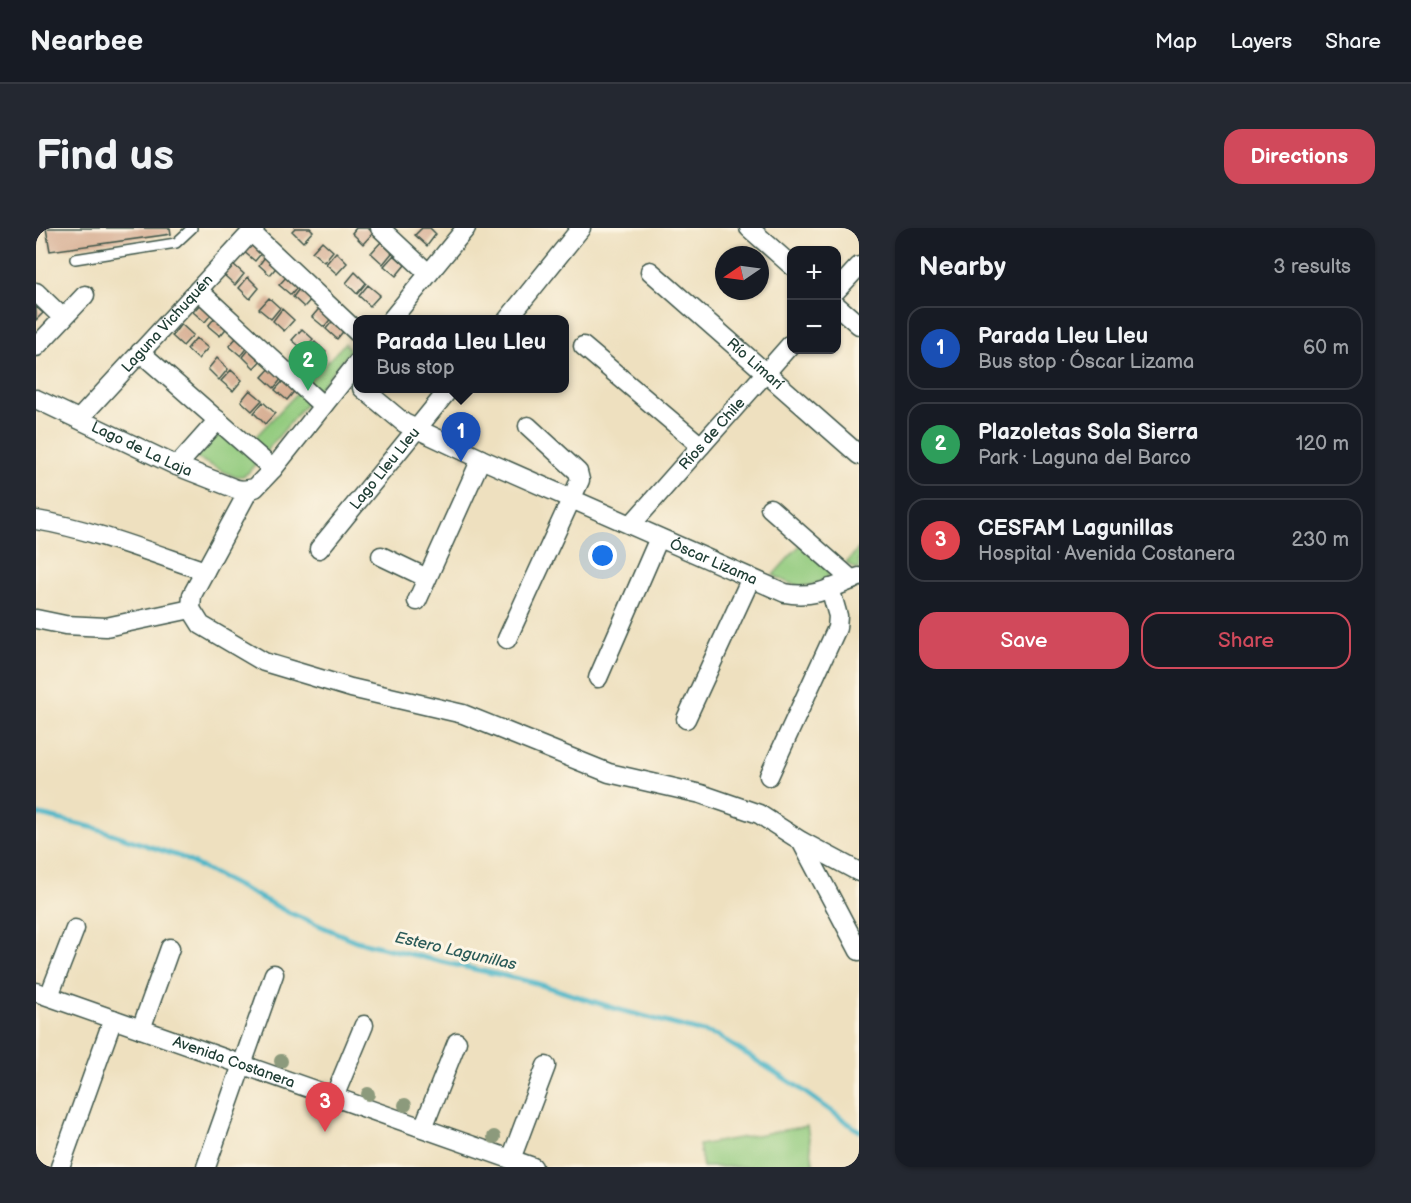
<!DOCTYPE html>
<meta charset="utf-8">
<style>
:root{--surface:#171b24;--page:#242831;--text:#f1f3f6;--muted:#9ea1a6;--line:#363941;--accent:#d1495b}
body{margin:0;font-family:"Balsamiq Sans",sans-serif;background:var(--page);color:var(--text)}
.controls{position:absolute;right:18px;top:18px;display:grid;overflow:hidden;border-radius:12px;box-shadow:0 2px 4px #0004}
.controls button{width:54px;height:54px;display:grid;place-items:center;padding:0;border:0;border-bottom:2px solid var(--line);background:var(--surface);color:var(--text);font:30px sans-serif}
.compass{position:absolute;left:679px;top:18px;width:54px;height:54px;border-radius:50%;background:var(--surface);box-shadow:0 2px 4px #0004;rotate:257deg}
.you{position:absolute;left:567px;top:328px;width:21px;height:21px;margin:-15px;border:4px solid #fff;border-radius:50%;background:#1a73e8;box-shadow:0 0 0 9px #1a73e833}
.badge{display:grid;place-items:center;width:39px;height:39px;border-radius:50%;background:var(--accent);color:#fff;font-size:20px;font-weight:700}
.pin{position:absolute;translate:-50% -50px;filter:drop-shadow(0 2px 3px #0008)}
.pin::after{content:'';position:absolute;top:32px;width:21px;height:18px;background:inherit;clip-path:polygon(0 0,100% 0,50% 100%)}
.popup{position:absolute;left:317px;top:87px;width:216px;height:78px;box-sizing:border-box;display:grid;place-content:center;border-radius:12px;background:var(--surface);filter:drop-shadow(0 2px 4px #0005);font-size:20px;white-space:nowrap;color:var(--muted)}
.popup b{font-size:22px;color:var(--text)}
.popup::after{content:'';position:absolute;left:50%;top:100%;margin-left:-12px;border:12px solid transparent;border-top-color:var(--surface)}
.list{margin:0;padding:0;list-style:none}
h2{display:flex;justify-content:space-between;align-items:center;height:78px;margin:0;padding:0 24px;font-size:26px}
h2 small{font-size:20px;font-weight:400;color:var(--muted)}
.list li{display:grid;grid-template-columns:39px 1fr auto;gap:18px;align-items:center;box-sizing:border-box;height:84px;margin:0 12px 12px;padding:0 12px;border:2px solid var(--line);border-radius:18px}
.list b{display:block;font-size:22px;white-space:nowrap}
.list p{margin:0;font-size:20px;white-space:nowrap;color:var(--muted)}
.list em{font-size:20px;font-style:normal;color:var(--muted)}
.actions{display:flex;gap:12px;padding:18px 24px}
.actions a{flex:1;padding:14px 0;border:2px solid var(--accent);border-radius:18px;text-align:center;font-size:21px;color:var(--accent)}
.actions .main{background:var(--accent);color:#fff}
.map{position:relative;flex:none;width:823px;height:939px;overflow:hidden;border-radius:18px}
header{display:flex;align-items:center;gap:36px;box-sizing:border-box;height:84px;padding:0 30px;background:var(--surface);border-bottom:2px solid var(--line)}
header strong{font-size:28px}
nav{display:flex;gap:33px;margin-inline-start:auto;font-size:21px}
.intro{display:flex;align-items:center;justify-content:space-between;box-sizing:border-box;height:144px;padding:0 36px}
h1{margin:0;font-size:42px}
.button{padding:15px 27px;border-radius:18px;background:var(--accent);color:#fff;font-size:21px;font-weight:700}
main{display:flex;gap:36px;padding:0 36px}
aside{flex:1;background:var(--surface);border-radius:18px;box-shadow:0 2px 4px #0004}
.map>svg:first-child{display:block}
.green{fill:#91ca7d;stroke:#588458;stroke-width:1.5}
.lines{fill:none;stroke-linecap:round;stroke-linejoin:round}
.stream{stroke:#4bb6c8;stroke-width:5}
.building{fill:#d8b095}
.service-casing{stroke:#3e5549;stroke-width:12}
.minor-casing{stroke:#3e5549;stroke-width:21}
.service{stroke:#fff;stroke-width:9}
.minor{stroke:#fff;stroke-width:18}
.tree{fill:#8c9a7c}
.labels{text-anchor:middle;stroke-width:6;stroke-linejoin:round;paint-order:stroke}
.street-label{font-size:15px;fill:#1f3d34;stroke:#fcf5e5}
.water-label{font-size:16px;font-style:italic;fill:#2a5b59;stroke:#fcf5e5}
</style>
<header>
<strong>Nearbee</strong>
<nav><a>Map</a><a>Layers</a><a>Share</a></nav>
</header>
<div class="intro"><h1>Find us</h1><a class="button">Directions</a></div>
<main>
<div class="map">
<svg width="823" height="939" viewBox="0 0 823 939">
<rect width="100%" height="100%" fill="#fcf5e5"/>
<filter id="ink" filterUnits="userSpaceOnUse"><feTurbulence type="fractalNoise" baseFrequency=".0167" numOctaves="2"/><feDisplacementMap in="SourceGraphic" scale="12" xChannelSelector="R" yChannelSelector="G"/><feConvolveMatrix kernelMatrix="1 2 1 2 8 2 1 2 1" color-interpolation-filters="sRGB"/></filter>
<filter id="wash" filterUnits="userSpaceOnUse"><feTurbulence type="fractalNoise" baseFrequency=".008" numOctaves="4" result="noise"/><feDisplacementMap in="SourceGraphic" scale="24" xChannelSelector="R" yChannelSelector="G"/><feGaussianBlur stdDeviation="1.35" result="paint"/><feColorMatrix in="noise" values="0 0 0 0 0 0 0 0 0 0 0 0 0 0 0 0 0 1.4 0 .05"/><feComposite in="paint" operator="in"/></filter>
<g filter="url(#wash)">
<rect width="100%" height="100%" fill="#eee0bf"/>
<path class="green" d="M 309,115 L 315,122 L 212,245 L 207,248 L 197,248 L 158,229 L 179,205 L 184,204 L 206,223 Z
M 764,317 L 794,342 L 792,349 C 770,364 758,359 737,347 Z
M 823,320 L 823,341 L 822,342 L 810,335 Z
M 771,898 L 778,939 L 667,939 L 663,917 Z"/>
<g class="lines">
<path class="stream" d="M 0,586 L 59,600 L 145,629 L 254,685 L 320,713 L 411,735 L 496,754 L 584,782 L 682,808 L 759,857 L 823,903"/>
</g>
<g id="blocks">
<path class="building" d="M 10,0 L 134,0 L 135,6 L 14,23 Z
M 259,0 L 274,0 L 277,3 L 267,14 L 256,3 Z
M 320,0 L 332,0 L 337,5 L 327,16 L 316,5 Z
M 386,0 L 394,0 L 400,6 L 391,18 L 379,7 Z
M 217,12 L 228,22 L 219,33 L 207,23 Z
M 286,13 L 297,23 L 288,34 L 276,24 Z
M 345,14 L 356,25 L 347,36 L 335,25 Z
M 300,24 L 311,35 L 301,46 L 290,36 Z
M 232,25 L 243,36 L 234,47 L 223,37 Z
M 358,27 L 369,37 L 360,48 L 348,38 Z
M 197,36 L 208,46 L 199,57 L 188,47 Z
M 319,44 L 330,55 L 321,66 L 310,55 Z
M 253,46 L 264,56 L 255,67 L 243,57 Z
M 212,49 L 223,60 L 214,71 L 203,60 Z
M 266,57 L 278,68 L 268,79 L 257,69 Z
M 332,57 L 344,67 L 334,78 L 323,68 Z
M 233,70 L 244,80 L 235,91 L 223,81 Z
M 167,73 L 178,83 L 169,94 L 157,84 Z
M 286,77 L 297,88 L 288,99 L 276,89 Z
M 0,79 L 7,85 L 0,92 Z
M 246,81 L 258,92 L 248,103 L 237,93 Z
M 182,86 L 193,97 L 184,108 L 172,98 Z
M 299,90 L 310,100 L 301,111 L 290,101 Z
M 145,96 L 157,107 L 147,118 L 136,108 Z
M 266,101 L 277,111 L 268,122 L 256,112 Z
M 203,107 L 214,117 L 205,128 L 193,118 Z
M 160,110 L 172,120 L 162,131 L 151,121 Z
M 279,114 L 290,124 L 281,135 L 269,125 Z
M 216,118 L 228,129 L 218,140 L 207,129 Z
M 181,130 L 192,141 L 183,152 L 172,141 Z
M 236,138 L 247,149 L 238,160 L 226,149 Z
M 195,142 L 206,152 L 197,163 L 185,153 Z
M 249,151 L 260,161 L 251,172 L 239,162 Z
M 214,162 L 226,172 L 216,183 L 205,173 Z
M 227,174 L 239,185 L 229,196 L 218,185 Z"/>
</g>
</g>
<g filter="url(#ink)">
<use href="#blocks" fill-opacity="0" stroke="#3e5549" stroke-width="1.5"/>
<g class="lines">
<g class="service-casing">
<path id="service" d="M 39,31 L 140,15 L 156,0"/>
</g>
<g class="minor-casing">
<g id="minor">
<path d="M 344,0 L 392,45"/>
<path d="M 713,0 L 756,38"/>
<path d="M 215,4 L 322,105"/>
<path id="s1" d="M 614,43 L 823,227"/>
<path d="M 162,62 L 287,178"/>
<path d="M 800,63 L 823,38"/>
<path d="M 0,64 L 27,90"/>
<path d="M 800,77 L 823,97"/>
<path d="M 355,92 L 430,0"/>
<path d="M 471,92 L 545,0"/>
<path d="M 547,118 L 665,218"/>
<path d="M 0,119 L 49,67"/>
<path d="M 104,124 L 237,241"/>
<path id="s2" d="M 326,160 L 368,195 L 381,201 L 445,231 L 749,365 C 777,371 798,359 823,349"/>
<path id="s3" d="M 0,171 L 141,238 L 200,261 L 207,262 L 219,260 L 237,241 L 322,134"/>
<path id="s4" d="M 43,191 L 219,0"/>
<path d="M 141,238 L 182,192"/>
<path d="M 213,262 L 156,367 L 155,381 L 165,397 L 228,434 L 315,460 L 427,486 L 573,545 L 665,566 L 723,586 L 765,613 L 823,644"/>
<path d="M 734,280 L 816,352"/>
<path d="M 0,292 C 55,301 116,325 169,343"/>
<path id="s5" d="M 595,297 L 756,115"/>
<path id="s6" d="M 283,321 L 414,160"/>
<path d="M 345,328 L 391,350"/>
<path d="M 381,373 L 445,231"/>
<path d="M 0,391 L 29,397 L 70,399 L 155,381"/>
<path d="M 471,411 L 544,252 L 542,244 L 492,198"/>
<path d="M 562,450 L 623,310"/>
<path d="M 650,491 L 715,350"/>
<path d="M 733,548 L 801,400 L 802,388 L 794,360"/>
<path d="M 765,613 L 823,723"/>
<path id="s7" d="M 0,764 L 497,939"/>
<path d="M 13,768 L 39,701"/>
<path d="M 105,801 L 134,720"/>
<path d="M 298,869 L 328,797"/>
<path d="M 387,900 L 421,814"/>
<path d="M 475,931 L 510,838"/>
<path d="M 24,939 L 77,791"/>
<path d="M 170,939 L 238,746"/>
</g>
</g>
<use href="#service" class="service"/>
<use href="#minor" class="minor"/>
</g>
<g class="tree">
<circle cx="245" cy="833" r="7"/>
<circle cx="332" cy="866" r="7"/>
<circle cx="369" cy="877" r="7"/>
<circle cx="458" cy="909" r="7"/>
</g>
</g>
<g class="labels">
<g class="street-label">
<text dy="5" stroke="none"><textPath href="#s4" startOffset="130">Laguna Vichuquén</textPath></text>
<text dy="5" stroke="none"><textPath href="#s1" startOffset="140">Río Limarí</textPath></text>
<text dy="5" stroke="none"><textPath href="#s5" startOffset="122">Ríos de Chile</textPath></text>
<text dy="5" stroke="none"><textPath href="#s3" startOffset="117">Lago de La Laja</textPath></text>
<text dy="5" stroke="none"><textPath href="#s6" startOffset="104">Lago Lleu Lleu</textPath></text>
<text dy="5" stroke="none"><textPath href="#s2" startOffset="394">Óscar Lizama</textPath></text>
<text dy="5" stroke="none"><textPath href="#s7" startOffset="210">Avenida Costanera</textPath></text>
</g>
<g class="water-label">
<text transform="translate(420 722) rotate(13)" y="6">Estero Lagunillas</text>
</g>
</g>
</svg>
<div class="controls">
<button>+</button>
<button>−</button>
</div>
<svg class="compass" viewBox="-18 -18 36 36"><path d="M0-13l5 13h-10z" fill="#e53935"/><path d="M0 13l5-13h-10z" fill="#9ea1a6"/></svg>
<div class="you"></div>
<div class="pin badge" style="left:425px;top:234px;background:#1a4fb4">1</div>
<div class="popup"><b>Parada Lleu Lleu</b>Bus stop</div>
<div class="pin badge" style="left:272px;top:163px;background:#2e9e5b">2</div>
<div class="pin badge" style="left:289px;top:904px;background:#e0444e">3</div>
</div>
<aside>
<h2>Nearby<small>3 results</small></h2>
<ul class="list">
<li><span class="badge" style="background:#1a4fb4">1</span><div><b>Parada Lleu Lleu</b><p>Bus stop · Óscar Lizama</p></div><em>60 m</em></li>
<li><span class="badge" style="background:#2e9e5b">2</span><div><b>Plazoletas Sola Sierra</b><p>Park · Laguna del Barco</p></div><em>120 m</em></li>
<li><span class="badge" style="background:#e0444e">3</span><div><b>CESFAM Lagunillas</b><p>Hospital · Avenida Costanera</p></div><em>230 m</em></li>
</ul>
<div class="actions"><a class="main">Save</a><a>Share</a></div>
</aside>
</main>
